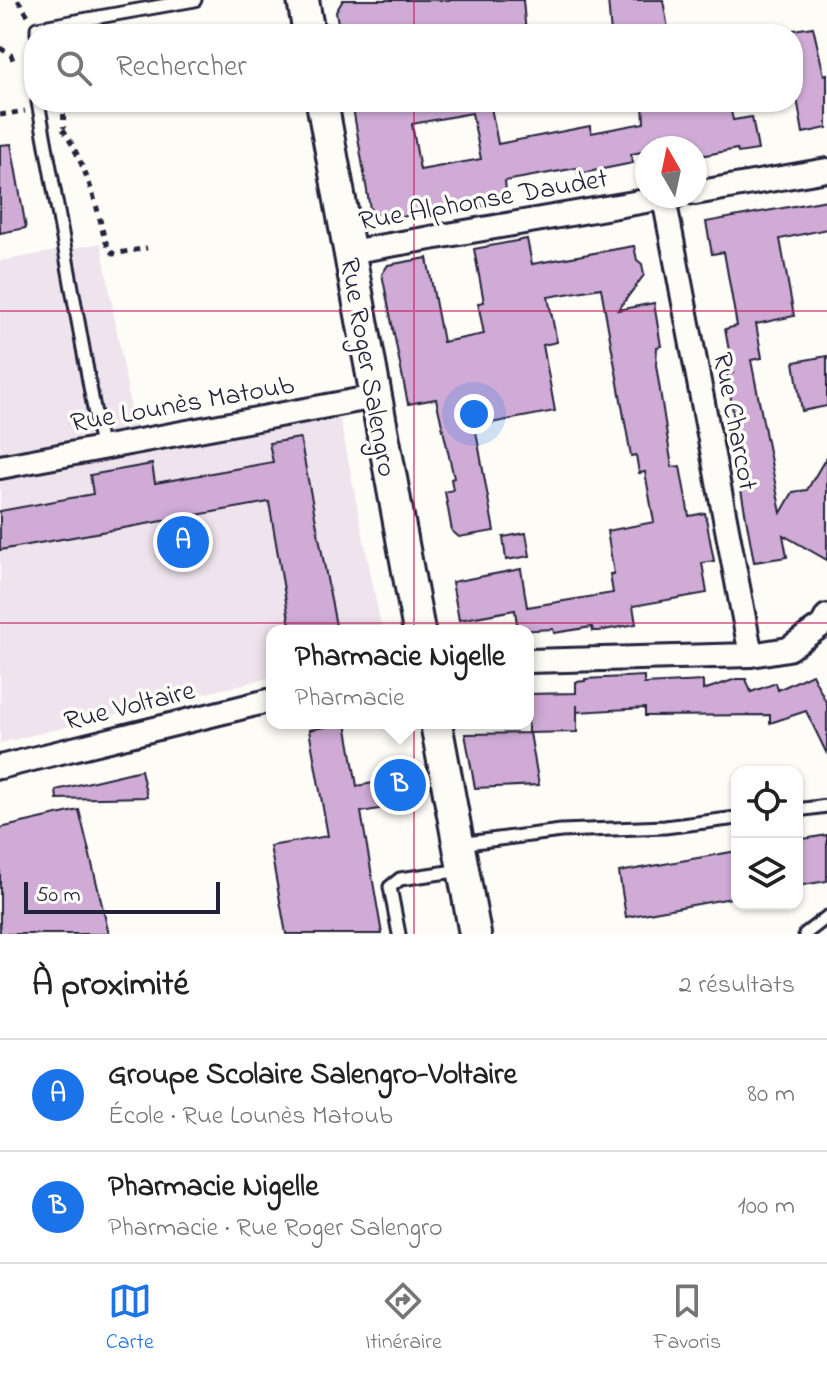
<!DOCTYPE html>
<html lang="fr">
<meta charset="utf-8">
<style>
:root{--surface:#fff;--page:#f6f6f6;--text:#222;--muted:#767676;--line:#e0e0e0;--accent:#1a73e8}
body{margin:0;font-family:"Indie Flower",sans-serif;background:var(--page);color:var(--text)}
.controls{position:absolute;right:24px;bottom:24px;display:grid;overflow:hidden;border-radius:16px;box-shadow:0 2px 6px #0004}
.controls button{width:72px;height:72px;display:grid;place-items:center;padding:0;border:0;border-bottom:2px solid var(--line);background:var(--surface);color:var(--text);font:40px sans-serif}
.compass{position:absolute;left:635px;top:136px;width:72px;height:72px;border-radius:50%;background:var(--surface);box-shadow:0 2px 6px #0004;rotate:351deg}
.scale{position:absolute;left:24px;bottom:20px;width:196px;box-sizing:border-box;padding-left:8px;border:4px solid #22223b;border-top:0;font-size:22px;line-height:28px;white-space:nowrap;color:#22223b;-webkit-text-stroke:6px #fdfcf7;paint-order:stroke}
.you{position:absolute;left:474px;top:414px;width:28px;height:28px;margin:-20px;border:6px solid #fff;border-radius:50%;background:#1a73e8;box-shadow:0 0 0 12px #1a73e833}
.badge{display:grid;place-items:center;width:52px;height:52px;border-radius:50%;background:var(--accent);color:#fff;font-size:26px;font-weight:700}
.pin{position:absolute;translate:-50% -50%;border:4px solid #fff;box-shadow:0 2px 8px #0006}
.popup{position:absolute;left:266px;top:625px;width:268px;height:104px;box-sizing:border-box;display:grid;place-content:center;border-radius:16px;background:var(--surface);filter:drop-shadow(0 2px 6px #0005);font-size:26px;white-space:nowrap;color:var(--muted)}
.popup b{font-size:30px;color:var(--text)}
.popup::after{content:'';position:absolute;left:50%;top:100%;margin-left:-16px;border:16px solid transparent;border-top-color:var(--surface)}
.list{margin:0;padding:0;list-style:none}
h2{display:flex;justify-content:space-between;align-items:center;height:104px;margin:0;padding:0 32px;font-size:34px}
h2 small{font-size:26px;font-weight:400;color:var(--muted)}
.list li{display:grid;grid-template-columns:52px 1fr auto;gap:24px;align-items:center;box-sizing:border-box;height:112px;padding:0 32px;border-top:2px solid var(--line)}
.list b{display:block;font-size:30px;white-space:nowrap}
.list p{margin:0;font-size:26px;white-space:nowrap;color:var(--muted)}
.list em{font-size:26px;font-style:normal;color:var(--muted)}
.icon{flex:none;width:44px;height:44px;fill:none;stroke:currentColor;stroke-width:2;stroke-linecap:round;stroke-linejoin:round}
.map{position:relative;flex:none;width:827px;height:934px;overflow:hidden}
.search{position:absolute;background:var(--surface);box-shadow:0 2px 6px #0004;left:24px;right:24px;top:24px;height:88px;display:flex;align-items:center;gap:20px;box-sizing:border-box;padding:0 28px;border-radius:32px;color:var(--muted);font-size:30px}
.sheet{height:328px;background:var(--surface)}
nav{display:flex;justify-content:space-around;align-items:center;box-sizing:border-box;height:112px;border-top:2px solid var(--line);background:var(--surface);font-size:22px;color:var(--muted)}
nav a{display:grid;justify-items:center;gap:4px}
nav .on{color:var(--accent)}
.map>svg:first-child{display:block}
.built{fill:#efe4ed}
.building{fill:#cfabd5;stroke:#22223b;stroke-width:2;fill-rule:evenodd}
.lines{fill:none;stroke-linecap:round;stroke-linejoin:round}
.service-casing{stroke:#22223b;stroke-width:17}
.minor-casing{stroke:#22223b;stroke-width:28}
.secondary-casing{stroke:#22223b;stroke-width:36}
.path{stroke:#22223b;stroke-width:5;stroke-dasharray:6 6;stroke-linecap:butt}
.service{stroke:#fdfcf7;stroke-width:11}
.minor{stroke:#fdfcf7;stroke-width:22}
.secondary{stroke:#fdfcf7;stroke-width:30}
.grid{fill:none;stroke:#c2185b;stroke-width:2;stroke-opacity:0.55}
.labels{text-anchor:middle;stroke-width:7;stroke-linejoin:round;paint-order:stroke}
.street-label{font-size:28px;fill:#22223b;stroke:#fdfcf7}
</style>
<div class="map">
<svg width="827" height="934" viewBox="0 0 827 934">
<rect width="100%" height="100%" fill="#fdfcf7"/>
<filter id="ink" filterUnits="userSpaceOnUse"><feTurbulence type="fractalNoise" baseFrequency=".0125" numOctaves="2"/><feDisplacementMap in="SourceGraphic" scale="16" xChannelSelector="R" yChannelSelector="G"/><feConvolveMatrix kernelMatrix="1 2 1 2 8 2 1 2 1" color-interpolation-filters="sRGB"/></filter>
<g filter="url(#ink)">
<path class="built" d="M 101,243 L 137,442 L 337,404 L 382,631 L 272,631 L 272,677 L 0,743 L 0,261 Z"/>
<path class="building" d="M 343,0 L 523,0 L 526,34 L 340,34 L 336,12 Z
M 608,0 L 663,0 L 669,34 L 611,34 Z
M 813,27 L 824,75 L 827,74 L 827,128 L 803,133 L 793,75 L 793,30 Z
M 352,102 L 490,102 L 498,144 L 590,126 L 591,133 L 644,123 L 643,102 L 729,102 L 733,120 L 752,117 L 758,150 L 738,153 L 737,149 L 695,157 L 695,148 L 647,148 L 647,151 L 631,154 L 633,163 L 578,174 L 577,168 L 505,181 L 506,191 L 492,194 L 494,205 L 458,211 L 457,206 L 387,220 L 370,209 ZM 472,113 L 481,159 L 420,170 L 412,124 Z
M 11,144 L 26,228 L 0,233 L 0,145 Z
M 827,200 L 827,229 L 780,239 L 794,316 L 756,324 L 762,358 L 751,360 L 781,513 L 793,492 L 807,490 L 827,456 L 827,560 L 783,535 L 787,557 L 754,562 L 741,490 L 745,490 L 727,374 L 733,373 L 725,329 L 737,326 L 724,252 L 712,254 L 706,222 Z
M 527,239 L 532,264 L 634,246 L 637,260 L 642,264 L 644,275 L 618,310 L 654,303 L 661,346 L 657,347 L 656,365 L 672,467 L 680,466 L 689,516 L 705,513 L 714,561 L 702,563 L 707,593 L 633,606 L 636,624 L 599,631 L 593,631 L 592,627 L 554,633 L 553,629 L 518,631 L 515,610 L 459,620 L 452,582 L 521,569 L 527,607 L 613,593 L 610,574 L 614,574 L 607,531 L 654,522 L 645,472 L 639,473 L 636,455 L 631,456 L 601,288 L 548,297 L 557,342 L 543,345 L 555,411 L 475,426 L 494,531 L 459,537 L 452,531 L 445,492 L 453,490 L 451,479 L 454,478 L 436,399 L 408,404 L 382,274 L 388,265 L 427,258 L 443,342 L 484,334 L 478,303 L 484,302 L 474,249 Z
M 827,356 L 827,406 L 802,411 L 794,362 Z
M 300,438 L 337,631 L 291,631 L 269,502 L 0,550 L 0,511 L 93,494 L 90,475 L 152,464 L 155,483 L 273,462 L 269,443 Z
M 526,533 L 530,556 L 506,560 L 503,537 Z
M 812,674 L 827,704 L 827,754 L 806,711 L 770,723 L 770,715 L 645,716 L 645,708 L 577,712 L 577,705 L 577,732 L 528,733 L 528,694 L 576,693 L 576,682 L 585,681 L 585,679 L 644,676 L 644,684 L 703,681 L 703,690 L 736,679 L 746,679 L 751,692 L 776,683 L 778,690 Z
M 346,723 L 357,786 L 410,776 L 414,803 L 361,812 L 382,934 L 286,934 L 270,846 L 328,836 L 309,730 Z
M 530,733 L 539,785 L 475,788 L 465,734 Z
M 141,770 L 147,797 L 57,799 L 56,790 Z
M 79,810 L 109,934 L 0,934 L 0,828 Z
M 827,835 L 827,881 L 797,886 L 797,840 Z
M 737,851 L 737,897 L 626,917 L 619,872 Z"/>
<g class="lines">
<g class="service-casing">
<path id="service" d="M 37,34 L 37,28 L 195,0
M 34,59 L 34,81
M 38,102 L 101,447
M 797,810 L 827,806
M 459,844 L 561,831 L 665,827 L 737,818
M 399,934 L 390,887 L 400,879 L 462,870
M 805,934 L 827,917"/>
</g>
<g class="minor-casing">
<path id="minor" d="M 695,193 L 827,170
M 664,198 L 751,655
M 349,252 L 675,196
M 0,467 L 375,397
M 528,661 L 751,655 L 788,649 L 822,625 L 827,616
M 0,767 L 272,700"/>
</g>
<g class="secondary-casing">
<path id="secondary" d="M 303,0 L 309,34
M 322,102 L 419,631
M 436,723 L 475,934"/>
</g>
<path class="path" d="M 18,0 L 29,17
M 0,48 L 11,55 L 15,65
M 63,102 L 64,128
M 0,115 L 25,111
M 63,129 C 78,152 91,185 98,212 C 103,228 102,240 113,254 L 147,248"/>
<use href="#service" class="service"/>
<use href="#minor" class="minor"/>
<use href="#secondary" class="secondary"/>
</g>
</g>
<path class="grid" d="M 414,0 L 414,34M 414,102 L 414,934M 0,311 L 827,311M 0,623 L 827,623"/>
<g class="labels">
<g class="street-label">
<text transform="translate(483 198) rotate(-10)" y="10">Rue Alphonse Daudet</text>
<text transform="translate(370 367) rotate(80)" y="10">Rue Roger Salengro</text>
<text transform="translate(182 402) rotate(-10)" y="10">Rue Lounès Matoub</text>
<text transform="translate(737 421) rotate(79)" y="10">Rue Charcot</text>
<text transform="translate(129 704) rotate(-14)" y="10">Rue Voltaire</text>
</g>
</g>
</svg>
<div class="controls">
<button><svg class="icon" aria-label="locate" viewBox="0 0 24 24"><circle cx="12" cy="12" r="6"/><path d="M12 2v4M12 18v4M2 12h4M18 12h4"/></svg></button>
<button><svg class="icon" aria-label="layers" viewBox="0 0 24 24"><path d="M12 4l9 5-9 5-9-5zM3 14l9 5 9-5"/></svg></button>
</div>
<svg class="compass" viewBox="-18 -18 36 36"><path d="M0-13l5 13h-10z" fill="#e53935"/><path d="M0 13l5-13h-10z" fill="#767676"/></svg>
<div class="scale">50 m</div>
<div class="you"></div>
<div class="pin badge" style="left:183px;top:542px">A</div>
<div class="pin badge" style="left:400px;top:785px">B</div>
<div class="popup"><b>Pharmacie Nigelle</b>Pharmacie</div>
<div class="search"><svg class="icon" aria-label="search" viewBox="0 0 24 24"><circle cx="10" cy="10" r="6"/><path d="M15 15l6 6"/></svg>Rechercher</div>
</div>
<section class="sheet">
<h2>À proximité<small>2 résultats</small></h2>
<ul class="list">
<li><span class="badge">A</span><div><b>Groupe Scolaire Salengro-Voltaire</b><p>École · Rue Lounès Matoub</p></div><em>80 m</em></li>
<li><span class="badge">B</span><div><b>Pharmacie Nigelle</b><p>Pharmacie · Rue Roger Salengro</p></div><em>100 m</em></li>
</ul>
</section>
<nav>
<a class="on"><svg class="icon" aria-label="map" viewBox="0 0 24 24"><path d="M3 6l6-2 6 2 6-2v14l-6 2-6-2-6 2zM9 4v14M15 6v14"/></svg>Carte</a>
<a><svg class="icon" aria-label="directions" viewBox="0 0 24 24"><path d="M12 3l9 9-9 9-9-9zM9 14v-3h6M13 9l2 2-2 2"/></svg>Itinéraire</a>
<a><svg class="icon" aria-label="saved" viewBox="0 0 24 24"><path d="M7 4h10v16l-5-4-5 4z"/></svg>Favoris</a>
</nav>
